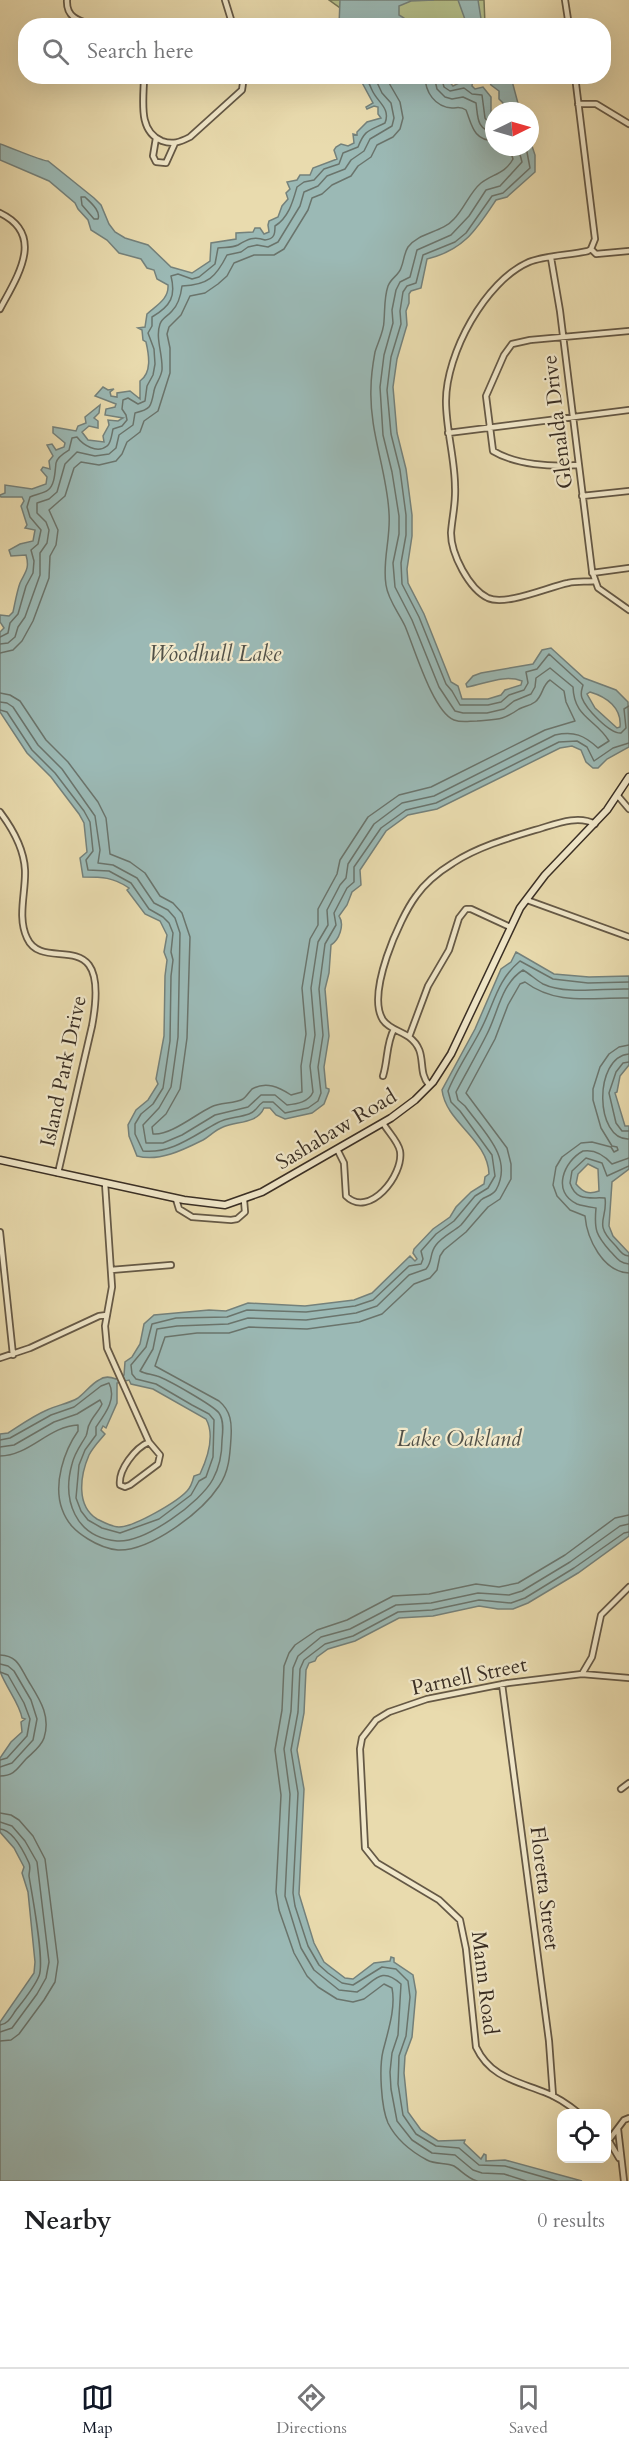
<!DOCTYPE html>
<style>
:root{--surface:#fff;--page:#f2f2f2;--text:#202124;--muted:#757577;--line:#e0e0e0;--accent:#111827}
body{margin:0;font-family:Cardo,serif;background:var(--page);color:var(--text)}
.controls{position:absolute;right:18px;bottom:18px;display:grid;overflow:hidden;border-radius:12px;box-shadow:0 6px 24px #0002}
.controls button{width:54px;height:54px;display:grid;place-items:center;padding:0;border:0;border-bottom:2px solid var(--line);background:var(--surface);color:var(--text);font:30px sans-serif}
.compass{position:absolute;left:485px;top:102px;width:54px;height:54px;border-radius:50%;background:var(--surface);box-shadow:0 6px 24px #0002;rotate:85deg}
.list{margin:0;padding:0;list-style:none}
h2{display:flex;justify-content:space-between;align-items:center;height:78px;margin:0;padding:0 24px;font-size:26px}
h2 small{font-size:20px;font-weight:400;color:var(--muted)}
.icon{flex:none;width:33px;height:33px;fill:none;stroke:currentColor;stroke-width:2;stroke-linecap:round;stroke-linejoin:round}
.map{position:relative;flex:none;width:629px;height:2181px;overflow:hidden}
.search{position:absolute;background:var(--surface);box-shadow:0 6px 24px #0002;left:18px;right:18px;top:18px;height:66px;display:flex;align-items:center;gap:15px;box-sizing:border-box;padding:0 21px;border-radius:24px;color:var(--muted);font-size:22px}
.sheet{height:186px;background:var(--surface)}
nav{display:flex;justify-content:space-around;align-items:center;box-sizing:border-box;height:84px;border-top:2px solid var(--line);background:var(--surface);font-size:16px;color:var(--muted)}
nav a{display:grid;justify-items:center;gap:3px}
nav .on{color:var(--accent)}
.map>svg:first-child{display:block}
.green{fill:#b5c08b;stroke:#777758;stroke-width:1.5}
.water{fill:#9bb9b5;stroke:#74817b;stroke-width:1.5;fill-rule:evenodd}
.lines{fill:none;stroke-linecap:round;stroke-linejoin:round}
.shore{stroke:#6a746c;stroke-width:1.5}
.street-casing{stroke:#655946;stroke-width:8}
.secondary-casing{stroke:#392e24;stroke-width:9}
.street{stroke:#f1e8ca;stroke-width:4.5}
.secondary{stroke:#f1e8ca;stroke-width:6}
.labels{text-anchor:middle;stroke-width:4.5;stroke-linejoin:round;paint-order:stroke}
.street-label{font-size:21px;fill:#392e24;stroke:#f1e8ca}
.water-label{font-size:22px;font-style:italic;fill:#525148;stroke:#f1e8ca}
</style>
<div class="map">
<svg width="629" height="2181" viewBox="0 0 629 2181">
<rect width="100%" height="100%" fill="#e9dbae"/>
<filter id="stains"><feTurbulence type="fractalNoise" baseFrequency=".00333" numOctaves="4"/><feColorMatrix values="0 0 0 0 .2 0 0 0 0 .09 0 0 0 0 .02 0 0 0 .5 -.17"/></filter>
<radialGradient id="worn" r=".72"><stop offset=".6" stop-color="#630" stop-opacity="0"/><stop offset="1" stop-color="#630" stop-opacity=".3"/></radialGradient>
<path class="green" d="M 329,0 L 484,0 L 485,25 L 364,25 Z"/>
<path class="water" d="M 340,0 L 434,0 L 411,1 L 399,6 L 399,15 L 404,18 L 407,25 L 339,26 Z
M 458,0 L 478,0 L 482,25 L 467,25 Z
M 359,77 L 441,77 L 448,80 L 453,86 L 459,83 L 458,77 L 481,77 L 473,78 L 472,86 L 475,89 L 483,87 L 491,97 L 491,119 L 494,117 L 494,147 L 530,147 L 530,140 L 535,155 L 535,172 L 507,197 L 496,200 C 476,230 464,250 427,259 L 421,288 L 411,291 L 409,294 L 409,303 L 406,311 L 407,325 L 397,359 L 393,387 L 397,433 L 406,469 L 412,515 L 412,536 L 407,569 L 408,583 L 424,614 L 451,682 L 458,686 L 462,699 L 488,699 L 501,695 L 505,690 L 521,685 L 522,681 C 504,674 485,684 467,687 L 466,684 L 473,676 L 481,673 L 533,664 L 542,650 L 551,648 L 584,678 L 616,690 L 628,702 L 629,747 L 607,759 L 598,768 L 593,768 L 586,762 L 581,750 L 572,746 L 560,748 L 437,809 L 408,815 L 386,831 L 360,870 L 361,885 L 352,892 L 347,905 L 339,916 C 345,925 339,940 331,945 L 329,973 L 325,989 L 329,1036 L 324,1067 L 326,1088 L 329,1089 L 329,1091 L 324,1104 L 312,1113 L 285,1119 L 276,1115 L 270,1108 L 264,1108 C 257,1124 237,1121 223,1127 C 215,1130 210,1136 203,1140 C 183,1150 159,1162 137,1156 L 129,1136 L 128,1125 L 136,1110 L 148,1100 L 158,1084 L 156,1079 L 164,1036 L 165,976 L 167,960 L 164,952 L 167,935 L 160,921 L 145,914 L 127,890 L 129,888 C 113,877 102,877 83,877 L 80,858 L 87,852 L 84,823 L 79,814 L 51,777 L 27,753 L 0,712 L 0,632 L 4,628 L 0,622 L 0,615 L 9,616 L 13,612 C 15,603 17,591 20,583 C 25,572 30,569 26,555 L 11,556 L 9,550 L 20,544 L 33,541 L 35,530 L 25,528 L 27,525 L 21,506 L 24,501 L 22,497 L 1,497 L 0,495 L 5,493 L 5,485 L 32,489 L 46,484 L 47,477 L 41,470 L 43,467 L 50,469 L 49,461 L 53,456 L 47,445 L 52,444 L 56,450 L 64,447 L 65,443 L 53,433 L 53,427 L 76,431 L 78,426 L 86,423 L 85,417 L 100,405 L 99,413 L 94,418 L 98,421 L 98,428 L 89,426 L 82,432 L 88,440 L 104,442 L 103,436 L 109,425 L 108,420 L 118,421 L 123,418 L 105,415 L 106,409 L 115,407 L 116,404 L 95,396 L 103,387 L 108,390 L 114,389 L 110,392 L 111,396 L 117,397 L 117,393 L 130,391 L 140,399 L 140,381 C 152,373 149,355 146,342 L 143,340 L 142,330 L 138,328 L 145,327 L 147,314 C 157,305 169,299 168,285 L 157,279 L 154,270 L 147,268 L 141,259 L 119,253 L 107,240 L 91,230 L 88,220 L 78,209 L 75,203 L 49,181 L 0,160 L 0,144 C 10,147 41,161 48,161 L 94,198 L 101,205 L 109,224 L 115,232 L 125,238 L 148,245 L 171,267 L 192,273 L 210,261 L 211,243 L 236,239 L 236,233 L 253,232 L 255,228 L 260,228 L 264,234 L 269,232 L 268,225 L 269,221 L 278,217 L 282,206 L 288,199 L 286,193 L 290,189 L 287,182 L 297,180 L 300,175 L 310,175 L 313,168 L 337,159 L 334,150 L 336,147 L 341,144 L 348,146 L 354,143 L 353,134 L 357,135 L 357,132 L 367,122 L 381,118 L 378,114 L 378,107 L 374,106 L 367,109 L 366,107 L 373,103 ZM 590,692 C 607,697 622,708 620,727 L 617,728 L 595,708 L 587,694 Z
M 487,77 L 511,77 L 520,111 L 502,111 L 503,103 L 499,99 L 499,91 L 491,85 Z
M 516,952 L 554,974 L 589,977 L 629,976 L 629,1065 L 620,1076 L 617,1092 L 615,1093 L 625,1126 L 629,1126 L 629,1169 L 612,1182 L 609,1226 L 613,1236 L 629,1253 L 629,1536 L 578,1573 L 528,1603 L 513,1609 L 498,1609 L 479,1606 L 433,1616 L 399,1618 L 355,1641 L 328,1649 L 317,1657 L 315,1661 L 309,1663 L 306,1670 L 304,1713 L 297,1750 L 304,1789 L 299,1894 L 314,1943 L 324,1962 L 345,1978 L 353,1979 L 374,1963 L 390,1961 L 391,1957 L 394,1958 L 394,1962 L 413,1975 L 416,1992 L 412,2037 L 405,2056 L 404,2073 L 408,2112 L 421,2130 L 438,2141 L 465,2140 L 464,2143 L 481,2159 L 484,2154 L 486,2155 L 486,2161 L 505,2160 L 582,2181 L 0,2181 L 0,2022 L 34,1973 L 35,1962 L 28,1892 L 22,1873 L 24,1867 L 14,1848 L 0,1832 L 0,1758 L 11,1742 L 22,1732 L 21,1722 L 25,1719 L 22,1718 C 20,1704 5,1686 0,1671 L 0,1434 L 8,1433 C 19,1426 33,1416 47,1410 C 57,1405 68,1404 78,1398 C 85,1393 91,1384 99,1380 C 104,1376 111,1377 116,1379 L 124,1375 L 125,1362 L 132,1357 L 140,1344 L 144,1324 L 154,1315 L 209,1310 L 226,1311 L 248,1303 L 305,1306 L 354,1300 L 372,1293 L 410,1256 L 415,1261 L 417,1259 L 413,1253 L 414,1249 L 433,1229 L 450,1217 L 456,1207 L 471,1192 L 484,1184 L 485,1177 L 489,1174 C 488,1139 446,1123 442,1090 L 475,1029 L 501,969 L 511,962 ZM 588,1164 L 598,1169 L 599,1191 C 588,1195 583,1192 576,1184 L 578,1174 ZM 129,1380 L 131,1384 L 153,1389 L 206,1419 C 215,1435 207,1459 200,1474 L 194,1476 C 193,1480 191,1487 187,1491 C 177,1502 134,1527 119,1527 C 112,1527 103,1522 97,1519 C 76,1506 80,1476 89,1455 C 93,1447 100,1440 105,1434 L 101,1430 L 103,1426 L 106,1428 L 117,1403 L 117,1383 Z"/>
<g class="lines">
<path class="shore" d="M 425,76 C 425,92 435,107 452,108 C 458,108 460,106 466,110 C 472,125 473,140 494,141
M 434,76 L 437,89 L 445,97 L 452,99 L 463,97 L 476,103 C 478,116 476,130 494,132
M 441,76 L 444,87 L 450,91 L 464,88 L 472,94 L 482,95 L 485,118 L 489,123 L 494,124
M 526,147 L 530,168 L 503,193 L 492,196 L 466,233 L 455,242 L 423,255 L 416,283 L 407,286 L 403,292 L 400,311 L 401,324 L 391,357 L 387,390 L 391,434 L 400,470 L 406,515 L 406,535 L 401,563 L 402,584 L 419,617 L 446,684 L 452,691 L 460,705 L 488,705 L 501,702 L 509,695 L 524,690 L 528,683 L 526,672 L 537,669 L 549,654 L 583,685 C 582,689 580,693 582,698 C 586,709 610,734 621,733 L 626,728 L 624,709 L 629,706
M 81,197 L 85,197 C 91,203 101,211 98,219 L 94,219 L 82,205 Z
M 0,637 L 8,633 L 10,623 L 18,614 L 26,586 L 33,573 L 34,561 L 31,550 L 38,544 L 41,530 L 30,517 L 27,507 L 30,497 C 35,494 43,494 48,490 C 55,485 55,471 56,463 C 57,457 64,453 69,450 L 72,438 L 77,437 C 83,445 97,454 107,446 C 111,444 112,433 113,429 L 122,426 L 127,420 L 126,415 L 122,409 L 123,400 L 128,398 L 138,404 L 145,401 L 147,386 L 153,375 L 155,364 L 154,349 L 148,333 L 152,326 L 152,317 C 171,306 176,296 171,276 L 178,274 L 192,279 L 199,277 L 215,264 L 218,248 C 225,247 232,248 238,245 C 248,239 254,236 265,240 C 275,239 275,233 275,226 C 289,217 293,201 297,187 L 304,182 L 314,180 L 324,169 L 339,164 L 343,153 L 358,147 C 365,129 369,131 385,123 C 391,108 377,102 372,90 C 370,85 368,81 365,76
M 0,644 L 8,643 L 15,637 L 18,627 L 25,617 L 40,575 L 40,553 L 47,543 L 49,530 L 46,522 L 37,513 L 37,503 L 49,499 L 57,492 L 65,464 L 77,452 L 95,456 L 109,454 L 116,448 L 119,435 L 133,425 L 135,413 C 151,409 151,407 154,391 C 155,384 161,378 162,370 C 163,354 155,338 160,324 C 162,318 168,316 172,311 C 179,304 181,294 182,286 C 208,285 216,277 227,255 L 241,252 L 248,247 L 257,245 L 268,247 L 278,242 L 300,206 L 304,192 L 318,186 L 327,176 L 345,169 L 351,160 L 364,151 L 370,139 L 392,126 L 394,118 L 391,103 L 382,93 L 374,76
M 0,653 L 13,650 L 22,641 L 33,621 L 49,578 L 50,556 L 56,545 L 58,530 L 49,510 L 65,496 L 74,468 L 81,462 L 99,465 L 116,461 L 122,454 L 127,442 L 140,432 L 144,421 L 158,411 L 170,373 L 170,348 L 167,334 L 169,327 L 181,315 L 190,296 L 205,293 L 218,284 L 227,276 L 234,263 L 254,255 L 274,255 L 284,249 L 308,210 L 312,198 L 322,194 L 332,185 L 351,176 L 358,166 L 371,157 L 377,145 L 393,137 L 400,129 L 403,118 L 400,102 L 385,76
M 0,693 L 10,695 L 20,701 L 46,740 L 68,762 L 98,802 L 106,818 L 110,854 L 130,862 L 145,873 L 160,896 L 173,903 L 182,913 L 190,937 L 187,1038 L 180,1089 L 166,1114 L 152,1127 L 153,1134 C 170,1136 196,1114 211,1107 C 221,1102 234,1104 243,1099 C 246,1097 249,1092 252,1089 C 266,1081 279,1087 291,1095 L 302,1092 L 301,1066 L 306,1034 L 302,988 L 310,939 L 318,925 L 318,909 L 337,874 L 340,860 L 368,817 L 399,795 L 431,787 L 545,730 L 575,721 L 566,702 L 564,691 L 550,680 C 542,685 543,696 535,702 C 530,706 524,706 519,709 C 502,721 496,719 477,721 C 469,721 462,723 454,720 C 433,712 414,647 405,626 C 399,613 388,600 386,585 C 382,561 391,538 389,513 C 387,471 369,431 371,388 C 371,377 373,363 375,352 C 378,342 384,331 384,321 C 385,309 384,298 388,286 C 391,278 399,275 401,268 C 404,261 404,253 408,247 C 419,232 442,233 454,219 C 464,209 470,192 481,183 C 492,174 505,174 513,159 L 509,147
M 0,702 L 7,703 L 13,707 L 38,745 L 62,769 L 95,816 L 100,850 L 98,863 L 113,865 L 137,878 L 154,903 L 168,910 L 175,918 L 180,933 L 178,1037 L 171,1087 L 159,1108 L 143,1125 L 146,1143 L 163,1143 L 182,1135 L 215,1115 L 248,1107 L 261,1095 L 275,1095 L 287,1105 C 297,1104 309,1102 313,1092 L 310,1066 L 315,1035 L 311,988 L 318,942 L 328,925 L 327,910 L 340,885 L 346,878 L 348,864 L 374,824 L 402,803 L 434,796 L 555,735 C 574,731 584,735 598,748 L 609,741 C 596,719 574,718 573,687 L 550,668 L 536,678 L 535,687 L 531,694 L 514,701 L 504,709 L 487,713 L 463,713 L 455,711 L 439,687 L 412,620 L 395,587 L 393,563 L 399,534 L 399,516 L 392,472 L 383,435 L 380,387 L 384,355 L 393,323 L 392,310 L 396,290 L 400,282 L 410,277 L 417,250 L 451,235 L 469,216 L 486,190 L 500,186 L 522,162 L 518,147
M 0,710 L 7,712 L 32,750 L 55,773 L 84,811 L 90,822 L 93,851 L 86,860 L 88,870 L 109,871 L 131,883 L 149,909 L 163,917 L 169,923 L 173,933 L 171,952 L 173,960 L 171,976 L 170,1041 L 163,1088 L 153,1104 L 141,1114 L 135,1124 L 135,1134 L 143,1151 C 171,1154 193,1136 217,1123 C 227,1117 238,1118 249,1114 C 256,1112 257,1106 263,1102 L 273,1102 L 285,1113 L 308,1108 L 318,1101 L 321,1093 L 318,1067 L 323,1035 L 319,989 L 325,944 L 336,925 L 334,913 L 347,888 L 354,882 L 354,867 L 381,828 L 406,810 L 436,803 L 559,742 L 577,741 L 587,747 L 594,761 L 613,748 L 629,743
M 629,1045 L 619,1047 L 609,1054 L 600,1067 L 593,1089 L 593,1100 L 601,1128 L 612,1146 L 617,1147 L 618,1150 L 614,1152 L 611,1147 L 592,1142 L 581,1143 L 562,1157 L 556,1167 L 553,1185 L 557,1196 L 570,1210 L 585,1216 C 587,1239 603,1272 629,1273
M 629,1054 C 593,1057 595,1141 629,1139
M 629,1062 L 623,1063 L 616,1072 L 609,1093 L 616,1123 L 622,1131 L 629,1131
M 629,1158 L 612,1164 C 605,1156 595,1149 583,1151 C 564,1161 551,1192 577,1204 C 583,1206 590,1207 596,1208 C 594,1230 596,1235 610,1251 C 617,1258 619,1263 629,1264
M 629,1166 L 607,1176 L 602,1163 L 586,1158 L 572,1171 L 570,1183 C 576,1202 590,1197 605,1198 C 608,1219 593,1223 614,1244 C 620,1250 621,1255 629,1256
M 0,1440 L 10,1438 L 51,1415 L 74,1407 L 101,1386 L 109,1383 C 117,1399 105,1414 96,1427 L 96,1435 L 85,1450 L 79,1465 L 76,1498 L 81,1511 L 88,1520 L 102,1528 L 120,1533 L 159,1519 L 191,1495 L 199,1481 L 206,1477 L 213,1457 L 214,1420 L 209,1414 L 192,1405 L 156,1384 L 136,1379 L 132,1374 L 131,1365 L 146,1347 L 152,1324 L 176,1318 L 227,1317 L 247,1310 L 306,1312 L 355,1306 L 373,1300 L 409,1266 L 421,1264 L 423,1259 L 421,1251 L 436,1234 L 454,1221 L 475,1196 L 488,1188 L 495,1176 L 492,1155 L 460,1111 L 451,1102 L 448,1091 C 456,1071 469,1052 479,1033 C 494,1006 496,981 520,961 L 553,979 L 588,983 L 629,982
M 0,1447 L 14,1445 L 54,1422 L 77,1414 L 100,1400 L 102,1404 C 99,1411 93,1416 90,1423 C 87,1427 88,1432 86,1436 C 81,1445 75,1452 72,1464 C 62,1500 75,1537 117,1541 C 145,1543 201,1502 213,1479 C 220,1466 222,1454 222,1440 C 223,1431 224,1420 219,1413 C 214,1406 167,1379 157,1376 C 151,1374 145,1374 140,1371 L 153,1349 L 157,1329 L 177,1326 L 228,1324 L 248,1318 L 306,1320 L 356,1313 L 377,1306 L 409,1275 L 426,1269 C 433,1261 429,1254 436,1245 C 443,1236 453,1232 461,1225 C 468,1217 474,1208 481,1200 C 486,1196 492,1196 496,1190 C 514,1158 483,1131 465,1106 L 458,1100 L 456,1092 C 466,1073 477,1054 487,1034 C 498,1013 501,984 523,970 C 530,974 536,980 543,984 C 566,995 604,988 629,989
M 0,1456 C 29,1456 49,1426 78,1425 L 78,1431 C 64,1451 53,1484 62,1509 C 67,1523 75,1531 88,1539 C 96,1544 108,1549 118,1550 C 151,1551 202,1512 219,1486 C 229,1472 230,1455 231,1438 C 232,1423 231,1411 219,1401 L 155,1366 L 165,1337 L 197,1333 L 229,1333 L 249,1327 L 307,1329 L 359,1322 L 382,1314 L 414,1284 L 430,1278 L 437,1270 L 440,1256 L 444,1250 L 466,1232 L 488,1207 L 500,1199 L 511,1179 L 511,1164 L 507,1148 L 466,1093 L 495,1039 L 508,1005 L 520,984 L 525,982 C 557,1006 592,997 629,998
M 0,1655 C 19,1656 20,1668 29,1682 C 40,1700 51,1716 44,1738 C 41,1747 32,1753 26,1759 C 17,1769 14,1776 0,1776
M 0,1664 L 8,1666 L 14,1671 L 31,1700 L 37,1719 L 33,1740 L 12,1763 L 0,1767
M 0,1672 L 8,1675 L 24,1703 L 30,1719 L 27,1736 L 7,1758 L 0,1760
M 0,1813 L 11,1815 L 19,1820 L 33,1836 L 45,1859 L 58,1962 L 55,1982 L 44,2000 L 19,2034 L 11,2040 L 0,2041
M 0,1822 L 12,1826 L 25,1841 L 37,1862 L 49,1962 L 46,1978 L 37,1994 L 12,2028 L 0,2032
M 0,1829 C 13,1830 24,1852 29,1863 C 31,1868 29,1871 29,1876 C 32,1895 45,1961 39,1976 C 34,1988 24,2000 16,2010 C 11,2017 8,2024 0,2025
M 477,2181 C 467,2178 462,2171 454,2166 C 446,2162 436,2165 427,2160 C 412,2152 396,2139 388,2123 C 381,2107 379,2068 383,2051 C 388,2031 396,2008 392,1988 L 384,1984 L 364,1999 L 353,2002 L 337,1999 L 318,1987 L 307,1976 L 294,1953 L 279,1910 L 276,1892 L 281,1795 L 275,1750 L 282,1710 L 284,1666 L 289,1653 L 295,1645 L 317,1630 L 347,1620 L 393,1596 L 429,1594 L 476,1584 L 499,1587 L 518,1583 L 565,1555 L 615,1518 L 629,1515
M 526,2181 L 504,2174 L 482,2173 L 473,2170 L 455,2155 L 432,2153 L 412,2140 L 397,2121 L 391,2089 L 390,2072 L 392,2053 L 398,2035 L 401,1984 C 380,1965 375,1982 357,1992 L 339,1990 L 314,1970 L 301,1948 L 285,1896 L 290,1794 L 284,1749 L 291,1711 L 293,1668 L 298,1656 L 321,1637 L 350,1629 L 396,1605 L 431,1603 L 478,1593 L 509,1595 L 522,1591 L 570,1562 L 620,1526 L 629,1524
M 557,2181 L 505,2166 L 479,2165 L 459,2148 L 436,2146 L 416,2134 L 403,2115 L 398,2084 L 399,2056 L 406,2036 L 410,1997 L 408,1981 L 396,1969 L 382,1967 L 353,1985 L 342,1983 L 328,1973 L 319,1965 L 308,1946 L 295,1906 L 293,1893 L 298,1793 L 291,1750 L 298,1712 L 300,1669 L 304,1660 L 325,1644 L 353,1636 L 398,1612 L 432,1610 L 479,1600 L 511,1603 L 525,1598 L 574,1568 L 624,1533 L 629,1532"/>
<g class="street-casing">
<path id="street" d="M 67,0 C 66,19 81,21 96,26
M 225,0 L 233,26
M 565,0 L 569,26
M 144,76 C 144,99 137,131 162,141 C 173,145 180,142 190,137 L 242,90 L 244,76
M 575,76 L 595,239 L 591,249 L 588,251 C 571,255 543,256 529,262 C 485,281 446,354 446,401 C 446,430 455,459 455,487 C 456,503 452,518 451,533 C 451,554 469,589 488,598 C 506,606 548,587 568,583 C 576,581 586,582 595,581
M 578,104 L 596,104 L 629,124
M 156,138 L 153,156 L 156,162 L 166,163 L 175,143
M 0,213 C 46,235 17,277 0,309
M 591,249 L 596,254 L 629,251
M 551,258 L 560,311 L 592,571 L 598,588 L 629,610
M 448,433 L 629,410
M 578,465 C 552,467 516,465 493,451 L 486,396 L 504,355 L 512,344 L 530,340 L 629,331
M 582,496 L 629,491
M 592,573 L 629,568
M 618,796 L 629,809
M 0,812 C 12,828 24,849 25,870 C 26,892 17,917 27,938 C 44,976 112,918 92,1026 L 58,1173
M 527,900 L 629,937
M 409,1037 C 401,1031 389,1029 383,1020 C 366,994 399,919 416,896 C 425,883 440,871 453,863 C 479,846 512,837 542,828 C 558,823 579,815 595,824
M 383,1076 C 388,1060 386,1044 394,1029
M 429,1085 C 416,1070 429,1052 409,1037 L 428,986 L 449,950 L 459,918 L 466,909 L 471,909 L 510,927
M 337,1149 L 344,1163 L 346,1196 C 369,1219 404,1175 400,1151 C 398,1141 388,1132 383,1123
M 105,1183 L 112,1287 L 105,1326 L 107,1348 L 149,1442
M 176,1199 L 179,1209 L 192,1217 L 231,1220 L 237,1219 L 245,1212 L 244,1200
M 0,1232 L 13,1355
M 111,1270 L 171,1265
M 0,1358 L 30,1348 L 99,1316 L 107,1315
M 149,1442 L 160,1455 L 158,1464 L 130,1485 L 125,1487 L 120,1485 C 118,1470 135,1448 149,1442 Z
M 582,1674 L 592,1657 L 601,1615 L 629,1587
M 502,1684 L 549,2041 L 553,2096
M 621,1789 L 629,1783
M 580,2114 C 569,2105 558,2097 544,2092 C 516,2081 490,2077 476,2047 L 466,1949 L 460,1920 L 439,1900 L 377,1863 L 365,1848 L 360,1749 L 362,1738 L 376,1720 L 389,1712 L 427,1699 L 508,1683 L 582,1674 L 629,1678
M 618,2129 L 624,2181
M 606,2136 L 619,2158
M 609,2140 L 624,2120 L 629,2118"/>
</g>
<g class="secondary-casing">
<path id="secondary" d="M 0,1160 L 184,1200 L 225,1205 L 262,1192 L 391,1118 L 415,1100 L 433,1082 L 451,1054 L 520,908 L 545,875 L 607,810 L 629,777"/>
</g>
<use href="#street" class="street"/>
<use href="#secondary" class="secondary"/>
</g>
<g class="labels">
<g class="street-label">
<text transform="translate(557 422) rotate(-97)" y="7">Glenalda Drive</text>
<text transform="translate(63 1071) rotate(-78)" y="7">Island Park Drive</text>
<text transform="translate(336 1129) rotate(-31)" y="7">Sashabaw Road</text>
<text transform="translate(469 1676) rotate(-12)" y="7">Parnell Street</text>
<text transform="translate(545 1888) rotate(83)" y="7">Floretta Street</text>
<text transform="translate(485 1983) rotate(83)" y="7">Mann Road</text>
</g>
<g class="water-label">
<text x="215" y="661">Woodhull Lake</text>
<text x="459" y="1446">Lake Oakland</text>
</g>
</g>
<rect width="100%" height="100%" filter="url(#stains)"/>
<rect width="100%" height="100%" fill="url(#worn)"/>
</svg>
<div class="controls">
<button><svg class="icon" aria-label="locate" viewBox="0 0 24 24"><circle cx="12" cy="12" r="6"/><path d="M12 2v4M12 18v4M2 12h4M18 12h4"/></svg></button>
</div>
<svg class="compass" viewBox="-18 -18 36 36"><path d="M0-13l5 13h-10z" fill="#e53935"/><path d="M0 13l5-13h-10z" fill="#757577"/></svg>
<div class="search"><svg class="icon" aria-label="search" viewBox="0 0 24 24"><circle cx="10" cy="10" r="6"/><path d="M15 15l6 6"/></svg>Search here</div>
</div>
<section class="sheet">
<h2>Nearby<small>0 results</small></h2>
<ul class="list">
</ul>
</section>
<nav>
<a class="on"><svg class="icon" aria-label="map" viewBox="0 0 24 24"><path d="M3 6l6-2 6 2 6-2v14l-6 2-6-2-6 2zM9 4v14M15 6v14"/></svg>Map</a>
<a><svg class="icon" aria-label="directions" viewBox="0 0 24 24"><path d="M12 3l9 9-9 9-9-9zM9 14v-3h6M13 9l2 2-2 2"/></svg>Directions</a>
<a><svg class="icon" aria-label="saved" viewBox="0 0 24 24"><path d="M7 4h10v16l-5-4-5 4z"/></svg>Saved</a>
</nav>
